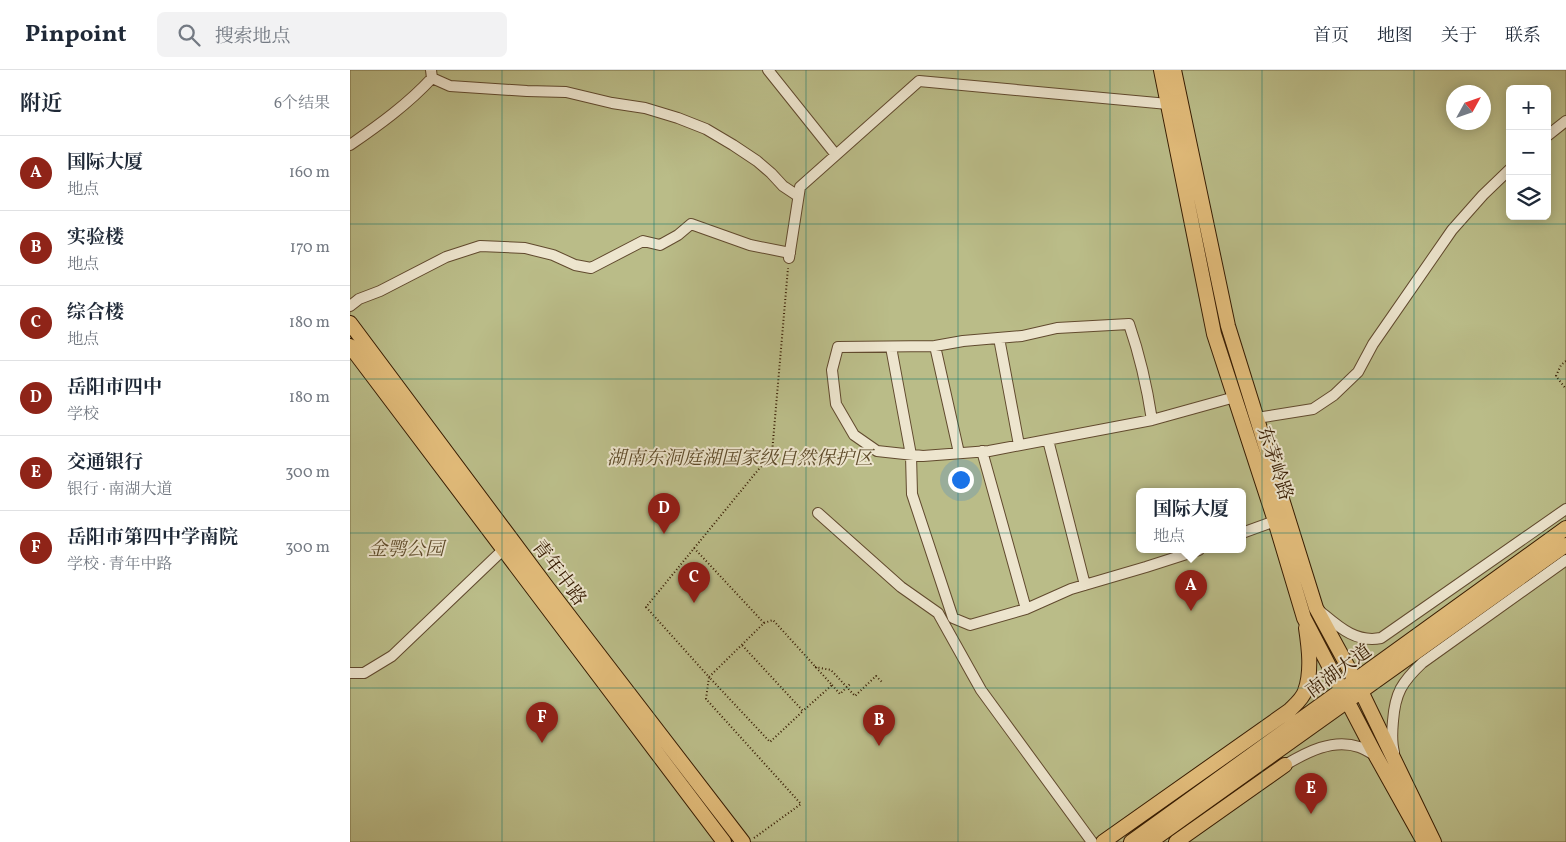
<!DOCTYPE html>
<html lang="zh">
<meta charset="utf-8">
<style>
:root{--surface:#fff;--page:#f2f2f3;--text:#1f2937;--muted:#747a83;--line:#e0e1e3;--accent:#8f2418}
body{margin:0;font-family:Vollkorn,"Noto Serif SC",serif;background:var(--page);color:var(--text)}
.controls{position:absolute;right:15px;top:15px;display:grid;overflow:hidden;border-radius:8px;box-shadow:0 2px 12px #0003}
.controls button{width:45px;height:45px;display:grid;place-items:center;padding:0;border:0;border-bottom:1px solid var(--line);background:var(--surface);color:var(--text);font:25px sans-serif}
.compass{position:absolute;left:1096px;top:15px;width:45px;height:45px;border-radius:50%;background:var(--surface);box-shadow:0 2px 12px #0003;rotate:50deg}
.you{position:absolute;left:610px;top:409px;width:18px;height:18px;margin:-12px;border:4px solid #fff;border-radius:50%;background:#1a73e8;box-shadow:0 0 0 8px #1a73e833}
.badge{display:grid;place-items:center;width:32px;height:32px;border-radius:50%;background:var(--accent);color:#fff;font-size:16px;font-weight:700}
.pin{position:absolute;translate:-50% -41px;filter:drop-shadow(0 1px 2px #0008)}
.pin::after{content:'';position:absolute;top:26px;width:18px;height:15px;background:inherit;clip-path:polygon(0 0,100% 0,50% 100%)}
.popup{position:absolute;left:786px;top:418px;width:110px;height:65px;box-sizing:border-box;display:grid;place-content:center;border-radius:8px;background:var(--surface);filter:drop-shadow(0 1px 4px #0005);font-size:16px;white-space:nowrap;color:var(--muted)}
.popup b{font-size:19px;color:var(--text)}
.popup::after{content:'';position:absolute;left:50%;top:100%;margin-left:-10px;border:10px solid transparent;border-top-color:var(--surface)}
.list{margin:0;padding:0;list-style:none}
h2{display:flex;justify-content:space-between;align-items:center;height:65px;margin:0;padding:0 20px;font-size:21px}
h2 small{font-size:16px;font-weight:400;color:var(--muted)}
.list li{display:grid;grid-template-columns:32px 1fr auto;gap:15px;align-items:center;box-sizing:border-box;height:75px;padding:0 20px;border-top:1px solid var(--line)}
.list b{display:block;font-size:19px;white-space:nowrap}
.list p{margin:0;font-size:16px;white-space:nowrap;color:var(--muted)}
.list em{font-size:16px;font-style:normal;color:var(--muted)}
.icon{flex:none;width:28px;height:28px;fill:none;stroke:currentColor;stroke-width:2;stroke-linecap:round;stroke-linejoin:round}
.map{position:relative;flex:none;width:1216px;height:772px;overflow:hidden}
header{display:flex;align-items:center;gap:30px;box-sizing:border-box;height:70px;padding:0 25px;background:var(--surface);border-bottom:1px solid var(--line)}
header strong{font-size:24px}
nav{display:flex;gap:28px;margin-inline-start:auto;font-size:18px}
.search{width:350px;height:45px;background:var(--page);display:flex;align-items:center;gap:12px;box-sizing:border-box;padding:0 18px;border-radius:8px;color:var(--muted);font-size:19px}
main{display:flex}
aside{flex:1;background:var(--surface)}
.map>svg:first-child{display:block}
.green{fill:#babc88;stroke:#786c44;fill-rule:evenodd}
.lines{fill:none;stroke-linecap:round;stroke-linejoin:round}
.minor-casing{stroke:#614a2e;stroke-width:12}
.major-casing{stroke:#361b01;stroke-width:16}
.path{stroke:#361b01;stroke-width:2;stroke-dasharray:1 2.5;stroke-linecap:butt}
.minor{stroke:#ede5ce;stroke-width:10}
.major{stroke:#e2bc7a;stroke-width:14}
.grid{fill:none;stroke:#0f766e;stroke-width:1;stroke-opacity:0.55}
.labels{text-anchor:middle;stroke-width:4;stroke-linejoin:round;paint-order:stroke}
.park-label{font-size:19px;font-style:italic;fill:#5e4b2a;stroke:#ede5ce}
.street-label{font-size:19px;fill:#361b01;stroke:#ede5ce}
</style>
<header>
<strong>Pinpoint</strong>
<div class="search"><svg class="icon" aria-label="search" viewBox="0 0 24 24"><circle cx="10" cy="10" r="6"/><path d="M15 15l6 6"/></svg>搜索地点</div>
<nav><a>首页</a><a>地图</a><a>关于</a><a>联系</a></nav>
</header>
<main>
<aside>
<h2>附近<small>6个结果</small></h2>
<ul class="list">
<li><span class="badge">A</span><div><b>国际大厦</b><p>地点</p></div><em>160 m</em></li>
<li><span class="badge">B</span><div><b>实验楼</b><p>地点</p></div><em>170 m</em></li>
<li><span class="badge">C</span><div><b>综合楼</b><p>地点</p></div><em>180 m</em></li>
<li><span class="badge">D</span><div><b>岳阳市四中</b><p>学校</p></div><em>180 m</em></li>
<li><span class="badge">E</span><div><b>交通银行</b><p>银行 · 南湖大道</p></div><em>300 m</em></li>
<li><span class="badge">F</span><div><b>岳阳市第四中学南院</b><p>学校 · 青年中路</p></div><em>300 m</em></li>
</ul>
</aside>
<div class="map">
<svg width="1216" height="772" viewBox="0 0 1216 772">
<rect width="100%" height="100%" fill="#e3d7b3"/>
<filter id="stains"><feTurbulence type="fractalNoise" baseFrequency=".004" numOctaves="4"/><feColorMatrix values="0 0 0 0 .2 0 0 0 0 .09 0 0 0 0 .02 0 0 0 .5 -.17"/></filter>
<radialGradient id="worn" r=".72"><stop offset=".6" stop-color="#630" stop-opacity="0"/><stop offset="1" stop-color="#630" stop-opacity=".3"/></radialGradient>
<path class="green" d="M 0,0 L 1216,0 L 1216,772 L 0,772 ZM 1160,19 L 1197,19 L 1197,146 L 1160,146 ZM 1104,22 L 1134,22 L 1134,52 L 1104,52 ZM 790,422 L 892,422 L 892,480 L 790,480 Z"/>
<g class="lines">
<g class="minor-casing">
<path id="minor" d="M 418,0 L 486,85
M 82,8 L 100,16 L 177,21 L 216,22 L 262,33 L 295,38 L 328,48 L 356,59 L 383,75 L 407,91 L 421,103 L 433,116 L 448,126
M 1197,66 L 1216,51
M 0,75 C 29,55 58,34 82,8 L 81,0
M 439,188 L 450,117 L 569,11 L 818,34
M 0,236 L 9,229 L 30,221 L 96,187 L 130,176 L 175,178 L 203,185 L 225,195 L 241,198 L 293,171 L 310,175 L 328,165 L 341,154 L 400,175 L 440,183
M 649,268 L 669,375
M 585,276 L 609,383
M 541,277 L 561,385 L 562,424 L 603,548 L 620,555 L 676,539 L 721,519 L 796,497 L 849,480
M 907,348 L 963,339 L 984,325 L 1008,302 L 1023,274 L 1102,160 L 1133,125 L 1160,99
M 802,350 C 797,317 790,286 779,254 L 707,258 L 672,266 L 613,271 L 585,276 L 488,277 L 482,300 L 486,334 L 504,365 L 527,381 L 573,386 L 639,381 L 802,350 L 885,327
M 698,370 L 735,515
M 632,381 L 676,539
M 468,443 L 551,517 L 588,543 L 631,620 L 742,772
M 892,463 L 925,451
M 971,542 C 989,557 1006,573 1031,568 L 1216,439
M 0,603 L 14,603 L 42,586 L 158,475
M 1044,682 C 1041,671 1042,662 1043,651 C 1045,623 1052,612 1072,593 L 1216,490
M 935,695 C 957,682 983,668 1009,677 C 1015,679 1021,683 1026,686"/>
</g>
<g class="major-casing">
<path id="major" d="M 811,0 L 864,264 L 925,451 L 954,548 L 1026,686 L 1074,772
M 824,0 L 878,256 L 966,538 L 1011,621 L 1084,772
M 0,253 L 197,517 L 393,772
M 0,276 L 374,772
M 753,772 L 940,640 C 945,635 953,628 955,621 C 962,602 959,578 956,558
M 781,772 L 1216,458
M 800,772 L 1216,475
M 826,772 L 935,695"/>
</g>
<path class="path" d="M 1216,291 L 1211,295 L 1206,306 L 1216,319
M 344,478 L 414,553 L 359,607 L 420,672 L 453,641 L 391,574
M 414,553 L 423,550 L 482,615 L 454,640
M 465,597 L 481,600 L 505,626 L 526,606 L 532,612
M 482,615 L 490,624 L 500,614
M 404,768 L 451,734 L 356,629 L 359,607 L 296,537 L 422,383 L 438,198"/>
<use href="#minor" class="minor"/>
<use href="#major" class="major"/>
</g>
<path class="grid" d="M 152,0 L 152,772M 304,0 L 304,772M 456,0 L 456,772M 608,0 L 608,772M 760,0 L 760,772M 912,0 L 912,772M 1064,0 L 1064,772M 0,154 L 1216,154M 0,309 L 1216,309M 0,463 L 1216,463M 0,618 L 1216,618"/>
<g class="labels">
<g class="park-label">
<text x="390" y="394">湖南东洞庭湖国家级自然保护区</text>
<text x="56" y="485">金鹗公园</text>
</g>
<g class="street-label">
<text transform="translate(926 393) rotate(72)" y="7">东茅岭路</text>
<text transform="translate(210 502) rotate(53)" y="7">青年中路</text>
<text transform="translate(988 600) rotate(-36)" y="7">南湖大道</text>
</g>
</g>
<rect width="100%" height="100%" filter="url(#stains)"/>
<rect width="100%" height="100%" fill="url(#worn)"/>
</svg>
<div class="controls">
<button>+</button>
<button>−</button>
<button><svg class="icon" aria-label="layers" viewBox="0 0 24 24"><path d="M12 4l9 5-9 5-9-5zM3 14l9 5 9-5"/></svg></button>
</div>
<svg class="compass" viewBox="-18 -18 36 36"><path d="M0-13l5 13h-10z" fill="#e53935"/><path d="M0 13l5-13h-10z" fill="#747a83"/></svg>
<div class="you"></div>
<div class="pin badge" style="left:841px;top:541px">A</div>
<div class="popup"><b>国际大厦</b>地点</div>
<div class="pin badge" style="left:529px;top:676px">B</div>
<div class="pin badge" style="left:344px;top:533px">C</div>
<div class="pin badge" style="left:314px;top:464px">D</div>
<div class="pin badge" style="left:961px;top:744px">E</div>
<div class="pin badge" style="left:192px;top:673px">F</div>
</div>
</main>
